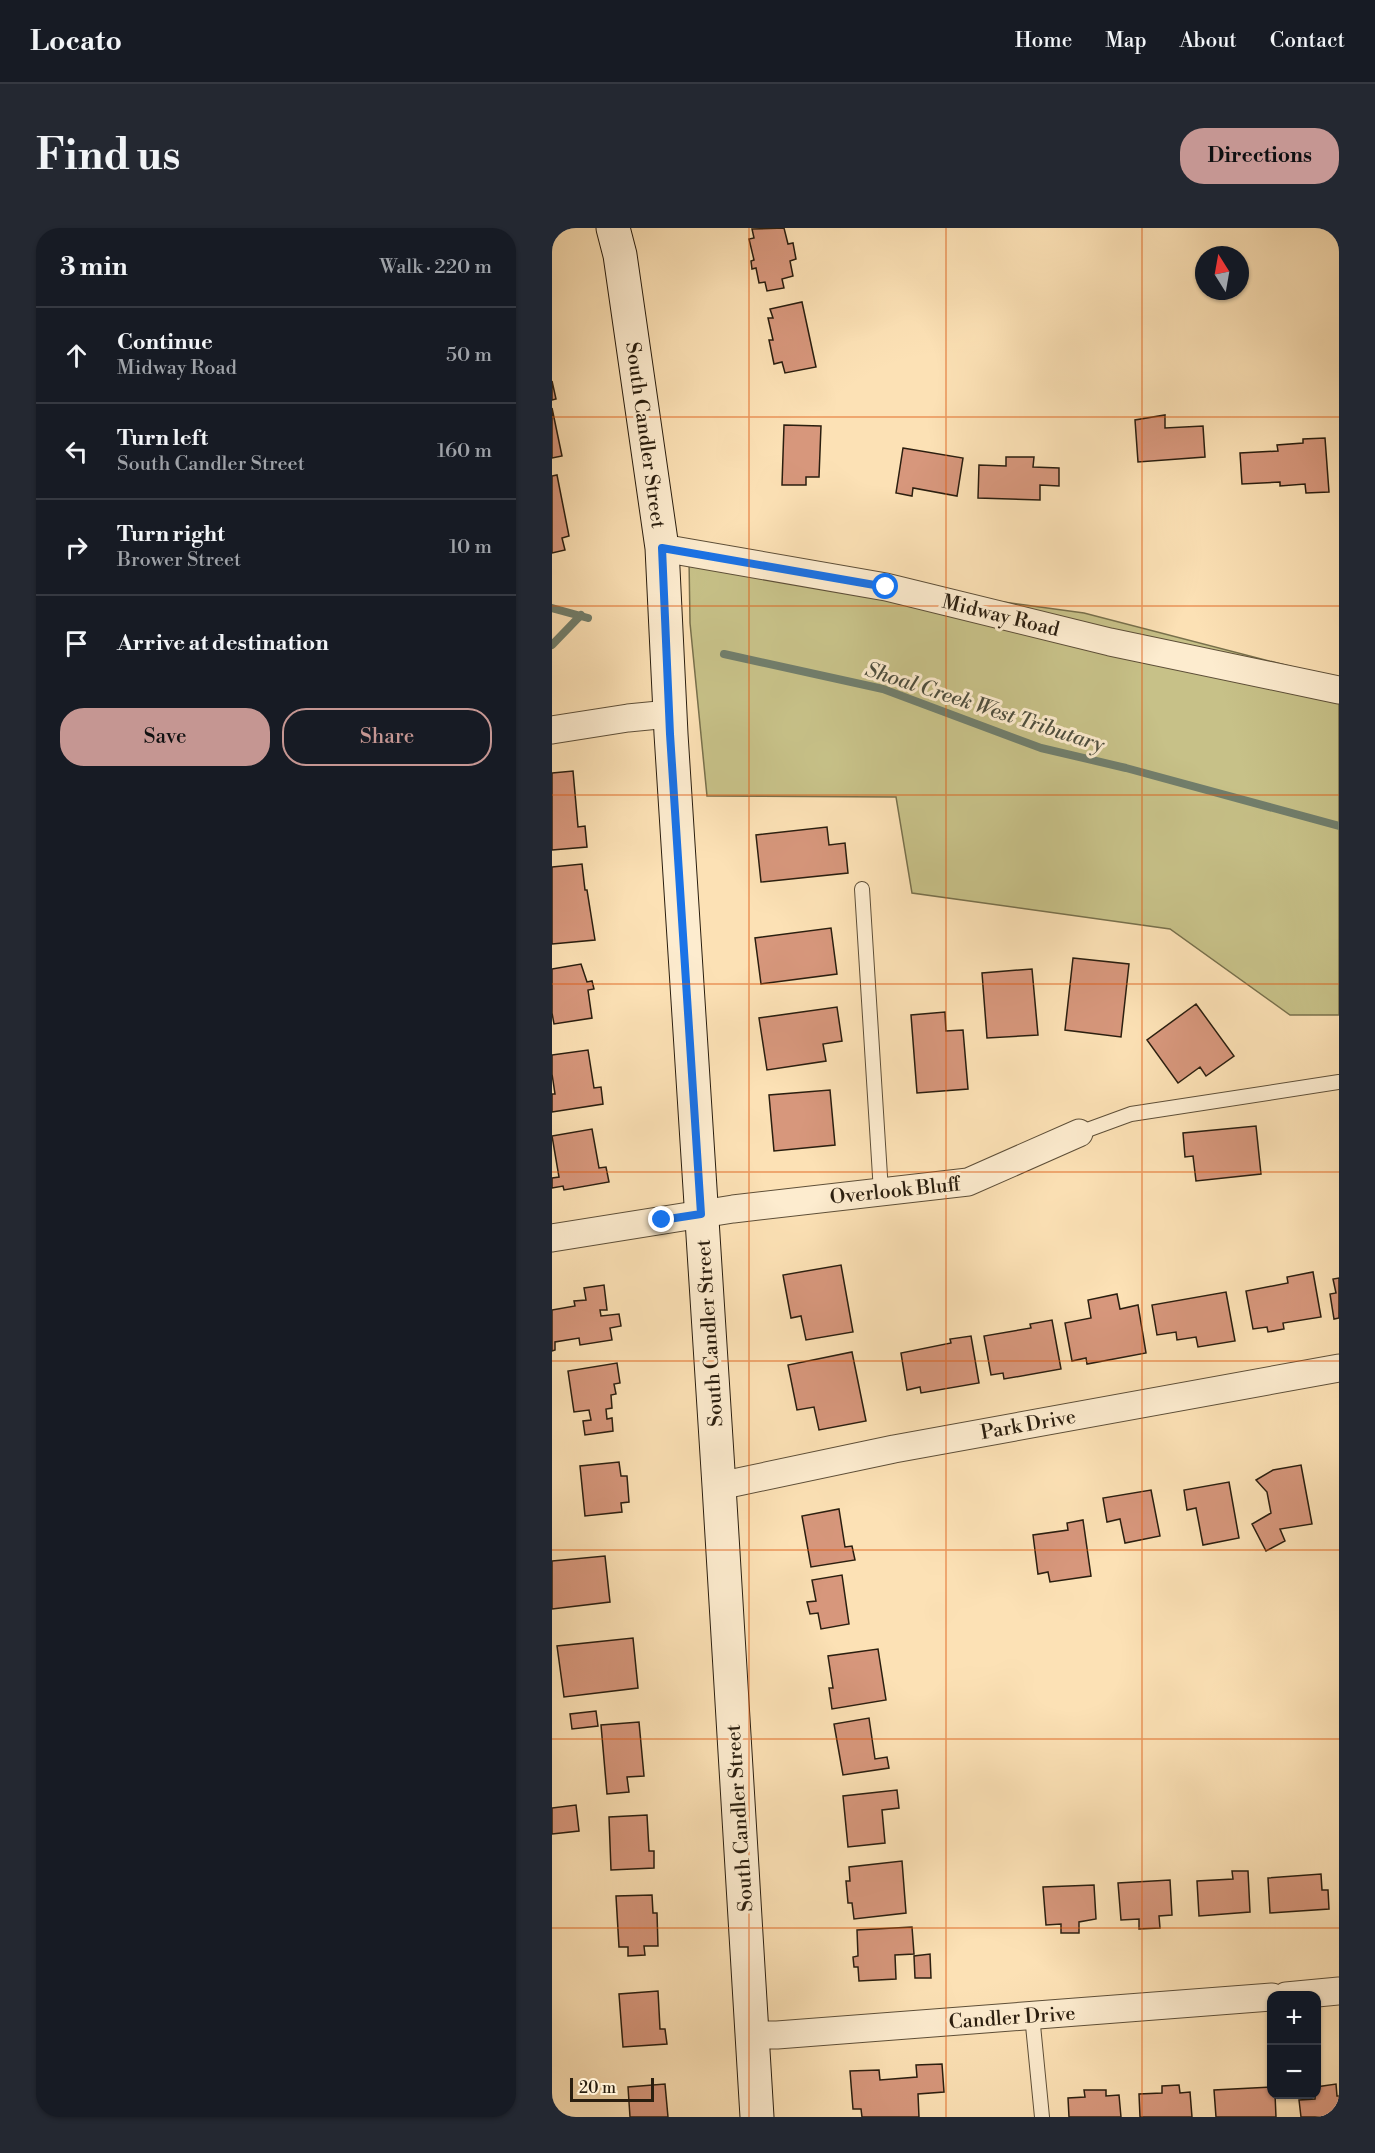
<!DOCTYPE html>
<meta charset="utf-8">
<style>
:root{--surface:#171b24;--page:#242831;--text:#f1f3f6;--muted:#9ea1a6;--line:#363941;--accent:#c59692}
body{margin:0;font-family:"Libre Bodoni",serif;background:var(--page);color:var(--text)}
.controls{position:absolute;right:18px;bottom:18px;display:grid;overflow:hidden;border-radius:12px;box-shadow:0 2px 4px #0004}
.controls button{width:54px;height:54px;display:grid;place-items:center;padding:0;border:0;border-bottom:2px solid var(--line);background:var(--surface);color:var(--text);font:30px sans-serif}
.compass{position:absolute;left:643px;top:18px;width:54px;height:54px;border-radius:50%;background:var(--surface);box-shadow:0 2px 4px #0004;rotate:349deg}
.scale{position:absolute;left:18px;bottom:15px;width:84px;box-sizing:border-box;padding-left:6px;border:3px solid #2a1e0f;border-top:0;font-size:16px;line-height:21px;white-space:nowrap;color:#2a1e0f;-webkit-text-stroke:4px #fdeccf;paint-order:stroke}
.stop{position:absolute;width:18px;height:18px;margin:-14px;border:4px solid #1a73e8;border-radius:50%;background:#fff}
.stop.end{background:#1a73e8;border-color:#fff;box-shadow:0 2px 6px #0008}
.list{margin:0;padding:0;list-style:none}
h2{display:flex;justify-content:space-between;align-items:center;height:78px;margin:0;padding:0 24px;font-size:26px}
h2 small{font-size:20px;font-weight:400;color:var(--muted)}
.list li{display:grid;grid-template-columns:39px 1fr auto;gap:18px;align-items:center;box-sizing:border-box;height:96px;padding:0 24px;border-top:2px solid var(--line)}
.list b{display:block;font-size:22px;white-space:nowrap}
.list p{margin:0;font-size:20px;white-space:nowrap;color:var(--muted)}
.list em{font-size:20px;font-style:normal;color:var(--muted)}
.actions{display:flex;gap:12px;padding:18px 24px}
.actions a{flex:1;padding:14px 0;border:2px solid var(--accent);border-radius:24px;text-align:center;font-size:21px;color:var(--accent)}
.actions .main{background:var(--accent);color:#111}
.icon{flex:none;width:33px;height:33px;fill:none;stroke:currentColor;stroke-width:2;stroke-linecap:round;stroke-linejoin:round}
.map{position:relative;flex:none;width:787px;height:1889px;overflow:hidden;border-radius:24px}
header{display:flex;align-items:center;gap:36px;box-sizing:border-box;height:84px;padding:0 30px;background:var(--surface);border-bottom:2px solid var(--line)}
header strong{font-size:28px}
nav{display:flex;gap:33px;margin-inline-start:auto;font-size:21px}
.intro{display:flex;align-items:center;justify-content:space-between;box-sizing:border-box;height:144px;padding:0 36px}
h1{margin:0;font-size:42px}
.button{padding:15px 27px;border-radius:24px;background:var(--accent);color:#111;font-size:21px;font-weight:700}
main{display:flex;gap:36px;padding:0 36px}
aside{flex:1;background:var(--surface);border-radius:24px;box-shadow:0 2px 4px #0004}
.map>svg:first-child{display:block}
.green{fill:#c7c188;stroke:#78704c;stroke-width:1.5}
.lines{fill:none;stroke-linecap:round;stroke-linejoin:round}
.stream{stroke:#717e6c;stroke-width:8}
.building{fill:#d7977c;stroke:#2a1e0f;stroke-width:1.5}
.lane-casing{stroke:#5e4f38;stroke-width:16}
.street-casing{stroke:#5e4f38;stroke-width:29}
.secondary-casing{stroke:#2a1e0f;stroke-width:35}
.lane{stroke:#fdeccf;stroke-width:14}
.street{stroke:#fdeccf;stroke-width:27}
.secondary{stroke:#fdeccf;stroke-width:33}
.route{stroke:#1a73e8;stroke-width:8}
.grid{fill:none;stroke:#de560c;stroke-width:1.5;stroke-opacity:0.55}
.labels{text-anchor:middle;stroke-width:6;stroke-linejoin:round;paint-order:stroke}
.street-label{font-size:20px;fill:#2a1e0f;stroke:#fdeccf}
.water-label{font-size:21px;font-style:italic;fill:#4d4e3e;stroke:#fdeccf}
</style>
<header>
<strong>Locato</strong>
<nav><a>Home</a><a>Map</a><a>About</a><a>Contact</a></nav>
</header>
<div class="intro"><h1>Find us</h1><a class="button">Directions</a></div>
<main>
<aside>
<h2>3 min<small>Walk · 220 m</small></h2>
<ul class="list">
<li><svg class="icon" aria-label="ahead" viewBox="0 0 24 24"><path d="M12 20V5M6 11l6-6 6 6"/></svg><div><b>Continue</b><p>Midway Road</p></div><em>50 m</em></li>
<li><svg class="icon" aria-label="left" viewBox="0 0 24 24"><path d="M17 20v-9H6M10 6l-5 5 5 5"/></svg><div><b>Turn left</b><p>South Candler Street</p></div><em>160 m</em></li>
<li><svg class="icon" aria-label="right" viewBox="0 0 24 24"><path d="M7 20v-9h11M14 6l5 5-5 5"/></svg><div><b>Turn right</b><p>Brower Street</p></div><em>10 m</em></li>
<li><svg class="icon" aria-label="arrive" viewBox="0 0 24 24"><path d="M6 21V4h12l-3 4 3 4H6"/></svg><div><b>Arrive at destination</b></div></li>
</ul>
<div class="actions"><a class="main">Save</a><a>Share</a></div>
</aside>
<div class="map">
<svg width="787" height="1889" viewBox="0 0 787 1889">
<rect width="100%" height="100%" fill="#fce1b5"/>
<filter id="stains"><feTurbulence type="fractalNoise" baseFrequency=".00333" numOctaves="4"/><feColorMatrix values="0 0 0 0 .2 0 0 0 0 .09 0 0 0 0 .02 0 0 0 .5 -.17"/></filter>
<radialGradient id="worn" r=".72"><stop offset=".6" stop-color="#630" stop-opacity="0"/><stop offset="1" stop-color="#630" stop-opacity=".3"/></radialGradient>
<path class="green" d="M 137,331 L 532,385 L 787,451 L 787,787 L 738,787 L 618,701 L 360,665 L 344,569 L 155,568 L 138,395 Z"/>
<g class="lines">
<path class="stream" d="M 0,380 L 36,390
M 0,417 L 29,387
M 172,426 L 331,461 L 489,520 L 574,540 L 787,598"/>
</g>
<path class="building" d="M 232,0 L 236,16 L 241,15 L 244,31 L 238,33 L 241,48 L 230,51 L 232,60 L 215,63 L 213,54 L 207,55 L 204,40 L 200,41 L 199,33 L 202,32 L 197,11 L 202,10 L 200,1 Z
M 250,74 L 264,139 L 233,145 L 230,134 L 222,136 L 217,112 L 221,112 L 216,90 L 221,90 L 218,81 Z
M 0,153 L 4,171 L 0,172 Z
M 0,180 L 10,228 L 0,230 Z
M 613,187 L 613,200 L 651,198 L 653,229 L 586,234 L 583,192 Z
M 232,197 L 269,198 L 267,249 L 254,249 L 254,257 L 230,257 Z
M 773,210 L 777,264 L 754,265 L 753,256 L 728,258 L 728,254 L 690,256 L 688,225 L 726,223 L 725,217 L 751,215 L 751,211 Z
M 351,220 L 411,230 L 405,268 L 361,260 L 360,268 L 344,265 Z
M 454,229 L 482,229 L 481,239 L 507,240 L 507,258 L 488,257 L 488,272 L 426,270 L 427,237 L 454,238 Z
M 5,247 L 17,308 L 10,310 L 13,322 L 0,325 L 0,248 Z
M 21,543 L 26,599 L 33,598 L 35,619 L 0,622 L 0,545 Z
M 275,599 L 277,617 L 293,615 L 296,645 L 209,654 L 204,607 Z
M 30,636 L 33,662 L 35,662 L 43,712 L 0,716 L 0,639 Z
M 279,700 L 285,746 L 209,756 L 203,710 Z
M 521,730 L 577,736 L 569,809 L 513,802 Z
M 29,736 L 35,754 L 40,753 L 42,761 L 36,762 L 40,790 L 2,796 L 0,785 L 0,741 Z
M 480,741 L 486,807 L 435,810 L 430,745 Z
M 644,776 L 682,828 L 654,848 L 648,839 L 626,855 L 595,812 Z
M 285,779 L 290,813 L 271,816 L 274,833 L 215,842 L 207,790 Z
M 393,784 L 394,803 L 411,802 L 416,861 L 365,865 L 359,787 Z
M 36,822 L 42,860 L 49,859 L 51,876 L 0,884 L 0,866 L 3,866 L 0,846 L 0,827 Z
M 278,862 L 283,917 L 222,923 L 217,867 Z
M 704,898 L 709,946 L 644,953 L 641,928 L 633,929 L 631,905 Z
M 40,901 L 47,940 L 54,939 L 57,954 L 12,962 L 11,958 L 0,960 L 0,950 L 7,949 L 0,908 Z
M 289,1037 L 301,1104 L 254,1112 L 249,1088 L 239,1090 L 231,1047 Z
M 761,1044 L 769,1089 L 731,1095 L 732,1101 L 716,1104 L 715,1099 L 701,1101 L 694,1063 L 736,1055 L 735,1049 Z
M 787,1050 L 787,1090 L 782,1091 L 778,1066 L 784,1065 L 781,1051 Z
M 52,1057 L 55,1082 L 48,1082 L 49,1088 L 67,1086 L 69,1098 L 58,1100 L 60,1112 L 28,1117 L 27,1110 L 3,1114 L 3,1122 L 0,1123 L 0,1082 L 23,1078 L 22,1073 L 34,1072 L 32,1060 Z
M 674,1064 L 683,1113 L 646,1119 L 644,1109 L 625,1112 L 624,1104 L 605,1107 L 600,1077 Z
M 565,1066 L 568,1081 L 586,1077 L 594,1125 L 535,1136 L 534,1130 L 520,1133 L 513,1095 L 539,1090 L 536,1072 Z
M 500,1092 L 509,1141 L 452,1151 L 451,1145 L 439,1147 L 432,1108 L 479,1100 L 478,1096 Z
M 419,1108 L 427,1155 L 369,1165 L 368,1159 L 355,1162 L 349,1125 L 399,1115 L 398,1111 Z
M 300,1124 L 314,1193 L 267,1202 L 262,1179 L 245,1182 L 236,1137 Z
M 65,1135 L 68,1155 L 62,1156 L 64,1166 L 59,1167 L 60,1180 L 54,1181 L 55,1191 L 60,1190 L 61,1203 L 33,1207 L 31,1193 L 39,1192 L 37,1182 L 22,1184 L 16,1143 Z
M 67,1234 L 69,1248 L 75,1248 L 77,1274 L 69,1275 L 70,1284 L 33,1288 L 28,1238 Z
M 749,1237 L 760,1296 L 728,1301 L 733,1313 L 714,1323 L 700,1296 L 719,1285 L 715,1264 L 704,1252 L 721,1242 Z
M 677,1254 L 687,1310 L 651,1317 L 644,1280 L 635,1282 L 632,1262 Z
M 599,1262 L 608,1308 L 573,1315 L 568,1291 L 555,1294 L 551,1270 Z
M 287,1281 L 293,1319 L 300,1318 L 303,1332 L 259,1339 L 250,1288 Z
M 531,1292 L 539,1348 L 498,1354 L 496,1344 L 486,1346 L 481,1307 L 516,1302 L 515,1295 Z
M 53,1328 L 58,1374 L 0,1381 L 0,1333 Z
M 290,1347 L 297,1396 L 269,1401 L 266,1385 L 258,1386 L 255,1374 L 264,1373 L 260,1352 Z
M 81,1410 L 86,1460 L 12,1469 L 5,1418 Z
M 326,1421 L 334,1472 L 280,1481 L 277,1460 L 281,1460 L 276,1428 Z
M 44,1483 L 46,1498 L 20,1501 L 18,1486 Z
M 317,1490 L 323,1531 L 335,1529 L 337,1540 L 291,1547 L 282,1496 Z
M 87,1494 L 92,1548 L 75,1549 L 77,1564 L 55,1566 L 49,1497 Z
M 345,1562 L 347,1580 L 330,1582 L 333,1615 L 296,1619 L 291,1568 Z
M 24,1577 L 27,1603 L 0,1606 L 0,1580 Z
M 95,1587 L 97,1623 L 102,1623 L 102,1640 L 59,1642 L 57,1589 Z
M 350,1633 L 354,1685 L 302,1691 L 300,1675 L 296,1675 L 294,1653 L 298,1653 L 297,1639 Z
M 680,1643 L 696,1643 L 698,1684 L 647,1688 L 645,1653 L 681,1651 Z
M 769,1646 L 770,1662 L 776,1662 L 777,1681 L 718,1685 L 716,1650 Z
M 618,1652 L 620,1687 L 607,1688 L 608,1700 L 587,1701 L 587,1691 L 569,1692 L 566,1655 Z
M 542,1657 L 544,1691 L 527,1694 L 527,1705 L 509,1705 L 509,1696 L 494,1697 L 491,1659 Z
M 100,1667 L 101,1685 L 105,1685 L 106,1718 L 92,1718 L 93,1727 L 76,1728 L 76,1719 L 67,1719 L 64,1668 Z
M 360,1699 L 362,1726 L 343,1727 L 344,1751 L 307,1753 L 306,1739 L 302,1739 L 301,1729 L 306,1728 L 305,1702 Z
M 378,1726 L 379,1750 L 363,1750 L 362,1728 Z
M 106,1763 L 108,1801 L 113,1801 L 115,1816 L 71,1819 L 67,1766 Z
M 390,1836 L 392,1864 L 366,1866 L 367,1889 L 310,1889 L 309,1881 L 301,1881 L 298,1843 L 327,1842 L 328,1852 L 365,1849 L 364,1837 Z
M 113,1856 L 116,1889 L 78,1889 L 76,1859 Z
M 784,1856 L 785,1868 L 787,1868 L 787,1889 L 749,1889 L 747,1872 L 763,1871 L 764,1859 Z
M 627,1857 L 628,1865 L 638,1864 L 640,1889 L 588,1889 L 587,1866 L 610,1865 L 610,1858 Z
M 720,1859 L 720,1866 L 723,1866 L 724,1889 L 664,1889 L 662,1862 Z
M 532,1862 L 554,1862 L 554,1868 L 567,1867 L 569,1889 L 517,1889 L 516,1870 L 533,1869 Z"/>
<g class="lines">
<g class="lane-casing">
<path id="lane" d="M 310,661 L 329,964
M 527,905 L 579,886 L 787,854
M 480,1787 L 490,1889"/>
</g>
<g class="street-casing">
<path id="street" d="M 110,320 L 334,359 L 558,414 L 787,462
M 0,502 L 76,490 L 117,486
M 0,1010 L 181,981 L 416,954 L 527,905
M 167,1258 L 342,1221 L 787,1140
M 734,1768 L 787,1763
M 201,1807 L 225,1807 L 720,1769"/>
</g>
<g class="secondary-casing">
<path id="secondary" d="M 61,0 L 68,27 L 110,320 L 119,506 L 167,1258 L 205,1889"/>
</g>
<use href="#lane" class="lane"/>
<use href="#street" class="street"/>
<use href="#secondary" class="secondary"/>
</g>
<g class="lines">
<path class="route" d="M 110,992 L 149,986 L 118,506 L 110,320 L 334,359"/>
</g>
<path class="grid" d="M 197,0 L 197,1889M 394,0 L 394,1889M 590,0 L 590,1889M 0,189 L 787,189M 0,378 L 787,378M 0,567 L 787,567M 0,756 L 787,756M 0,944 L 787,944M 0,1133 L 787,1133M 0,1322 L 787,1322M 0,1511 L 787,1511M 0,1700 L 787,1700"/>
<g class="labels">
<g class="street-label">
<text transform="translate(94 207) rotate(82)" y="7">South Candler Street</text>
<text transform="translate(449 387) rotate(14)" y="7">Midway Road</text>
<text transform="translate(343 962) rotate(-6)" y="7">Overlook Bluff</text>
<text transform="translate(157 1105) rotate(-94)" y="7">South Candler Street</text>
<text transform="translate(476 1196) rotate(-10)" y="7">Park Drive</text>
<text transform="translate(187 1590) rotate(-94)" y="7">South Candler Street</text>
<text transform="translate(460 1789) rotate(-4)" y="7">Candler Drive</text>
</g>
<g class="water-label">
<text transform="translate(433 479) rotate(18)" y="7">Shoal Creek West Tributary</text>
</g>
</g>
<rect width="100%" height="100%" filter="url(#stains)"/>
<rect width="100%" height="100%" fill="url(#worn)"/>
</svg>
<div class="controls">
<button>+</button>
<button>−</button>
</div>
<svg class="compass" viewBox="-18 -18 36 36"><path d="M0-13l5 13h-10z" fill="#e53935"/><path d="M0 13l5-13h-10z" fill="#9ea1a6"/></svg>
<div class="scale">20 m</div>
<div class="stop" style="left:334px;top:359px"></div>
<div class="stop end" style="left:110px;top:992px"></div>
</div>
</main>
